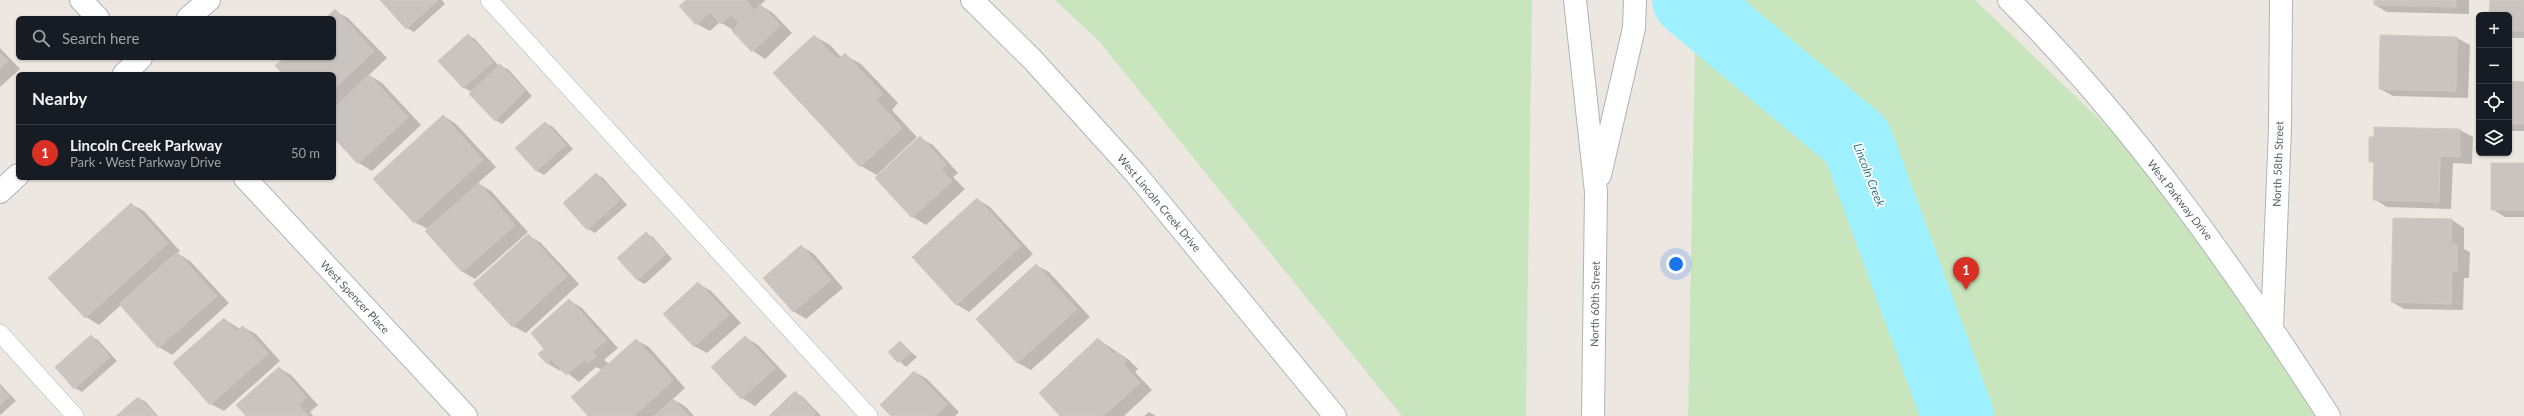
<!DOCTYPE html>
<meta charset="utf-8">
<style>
:root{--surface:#171b24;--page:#20242c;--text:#f1f3f6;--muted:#9ea1a6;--line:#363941;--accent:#d93025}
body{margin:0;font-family:Lato,sans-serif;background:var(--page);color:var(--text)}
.controls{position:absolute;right:12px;top:12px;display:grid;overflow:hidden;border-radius:6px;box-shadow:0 1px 3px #0004}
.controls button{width:36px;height:36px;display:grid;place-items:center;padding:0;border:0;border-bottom:1px solid var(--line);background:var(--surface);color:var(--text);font:20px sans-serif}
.you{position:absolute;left:1676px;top:264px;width:14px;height:14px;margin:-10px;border:3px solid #fff;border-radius:50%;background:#1a73e8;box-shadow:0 0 0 6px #1a73e833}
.badge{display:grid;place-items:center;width:26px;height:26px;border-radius:50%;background:var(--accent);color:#fff;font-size:13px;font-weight:700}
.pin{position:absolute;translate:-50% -33px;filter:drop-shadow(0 1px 2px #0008)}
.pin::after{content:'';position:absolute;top:21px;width:14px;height:12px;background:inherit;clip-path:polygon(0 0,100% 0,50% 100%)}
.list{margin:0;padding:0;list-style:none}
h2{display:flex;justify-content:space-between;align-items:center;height:52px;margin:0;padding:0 16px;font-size:17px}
h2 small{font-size:13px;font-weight:400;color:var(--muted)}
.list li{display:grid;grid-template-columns:26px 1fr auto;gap:12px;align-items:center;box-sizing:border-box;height:56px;padding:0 16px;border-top:1px solid var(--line)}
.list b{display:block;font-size:15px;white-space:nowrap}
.list p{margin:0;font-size:13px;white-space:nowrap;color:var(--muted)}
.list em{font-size:13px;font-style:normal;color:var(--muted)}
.icon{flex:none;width:22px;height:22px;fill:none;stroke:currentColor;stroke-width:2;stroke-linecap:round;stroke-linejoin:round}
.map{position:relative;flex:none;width:2524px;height:416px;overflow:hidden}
.search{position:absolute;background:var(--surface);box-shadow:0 1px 3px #0004;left:16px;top:16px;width:320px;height:44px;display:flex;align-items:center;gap:10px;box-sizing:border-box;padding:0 14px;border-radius:6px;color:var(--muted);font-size:15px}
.panel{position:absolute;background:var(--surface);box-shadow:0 1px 3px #0004;left:16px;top:72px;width:320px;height:108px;border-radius:6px}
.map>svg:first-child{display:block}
.green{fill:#c8e5bd}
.shadow{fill:#0003}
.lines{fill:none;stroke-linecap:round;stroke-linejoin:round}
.river{stroke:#9ff1ff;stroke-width:72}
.building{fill:#cac4c0;stroke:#d2c7c0}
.lane-casing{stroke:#afb4b7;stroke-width:18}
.street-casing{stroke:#afb4b7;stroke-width:24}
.secondary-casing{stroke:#aeb4b7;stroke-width:24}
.lane{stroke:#fff;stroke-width:17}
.street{stroke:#fff;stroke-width:22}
.secondary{stroke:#fff;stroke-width:22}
.labels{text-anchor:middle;stroke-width:3.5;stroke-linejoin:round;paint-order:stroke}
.street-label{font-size:11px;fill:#5a6062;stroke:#fff}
.water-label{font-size:12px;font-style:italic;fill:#33798e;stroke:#fff}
</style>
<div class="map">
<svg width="2524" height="416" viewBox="0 0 2524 416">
<rect width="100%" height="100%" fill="#ede7e1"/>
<path class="green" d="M 1055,0 L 1532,0 L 1526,416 L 1402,416 L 1099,41 Z
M 1696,0 L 1975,0 L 2146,164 L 2336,416 L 1688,416 Z"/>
<path class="shadow" d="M 382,0 L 442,0 L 445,4 L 414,32 L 407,28 Z
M 687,0 L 766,0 L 760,5 L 773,13 L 792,33 L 765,59 L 753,51 L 733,30 L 720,22 L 710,31 L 697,24 Z
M 2375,0 L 2469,0 L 2469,14 L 2387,12 L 2375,5 Z
M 2491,0 L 2524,0 L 2524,38 L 2509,38 L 2509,15 L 2490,15 Z
M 335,11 L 348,18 L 387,58 L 369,75 L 382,83 L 421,125 L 372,171 L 359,163 L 334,136 L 334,74 L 284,74 L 285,58 L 334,58 L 334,18 L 327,18 Z
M 468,35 L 475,39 L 499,66 L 508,69 L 532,96 L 502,124 L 495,120 L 472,92 L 464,88 L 440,61 Z
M 814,36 L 830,45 L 842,58 L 845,55 L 861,64 L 898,103 L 892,110 L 917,137 L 877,175 L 861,166 L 774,73 Z
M 2457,38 L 2470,45 L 2468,98 L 2393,96 L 2380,89 Z
M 0,48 L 20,69 L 0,87 Z
M 2509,82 L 2524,83 L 2524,131 L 2509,131 Z
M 444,116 L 456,124 L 496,167 L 478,183 L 491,191 L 528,232 L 475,279 L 463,272 L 428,229 L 414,222 Z
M 545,123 L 553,127 L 573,149 L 544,175 L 537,171 L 517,148 Z
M 2460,130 L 2473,137 L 2472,164 L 2453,163 L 2451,209 L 2387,207 L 2374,199 L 2375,164 L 2370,161 Z
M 920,138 L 933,145 L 958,173 L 953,177 L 965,189 L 926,225 L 913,217 L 876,178 Z
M 2524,164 L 2524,217 L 2505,217 L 2492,209 Z
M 596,174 L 603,178 L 627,205 L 595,233 L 588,229 L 565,203 Z
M 977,199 L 990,207 L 1033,254 L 969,312 L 956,304 Z
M 131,204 L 144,211 L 180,251 L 177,253 L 190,261 L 229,303 L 172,355 L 159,347 L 121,305 L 99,325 L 86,317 L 50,278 Z
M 2452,220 L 2464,228 L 2464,249 L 2470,252 L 2469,278 L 2464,278 L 2463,310 L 2404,309 L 2392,302 Z
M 646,233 L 653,237 L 672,259 L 645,284 L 637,280 Z
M 528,235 L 541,243 L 579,284 L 526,333 L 513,326 Z
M 801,246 L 814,254 L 843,288 L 806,319 L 793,311 Z
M 1036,265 L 1049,272 L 1090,317 L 1031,370 L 1018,363 L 978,319 Z
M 699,284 L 711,291 L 741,323 L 707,353 L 694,346 Z
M 569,300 L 582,308 L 618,348 L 604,360 L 609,364 L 636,340 L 649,347 L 685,388 L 673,399 L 686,407 L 694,416 L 590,416 L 602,370 L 596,367 L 579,382 L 562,369 L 560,371 L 547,363 L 546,349 Z
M 224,319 L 240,329 L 243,327 L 256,334 L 280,361 L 224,411 L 211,404 Z
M 91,336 L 98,340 L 117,361 L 82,392 L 75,388 Z
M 745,337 L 758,345 L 787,376 L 755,406 L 742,398 L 712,367 Z
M 1098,339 L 1129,360 L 1138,369 L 1135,372 L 1152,390 L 1124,416 L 1061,416 Z
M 900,342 L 917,357 L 906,367 L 889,352 Z
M 279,368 L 291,375 L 318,405 L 310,412 L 313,416 L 247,416 Z
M 915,372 L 927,379 L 959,412 L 955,416 L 893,416 Z
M 0,384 L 16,401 L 0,415 Z
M 795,392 L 803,397 L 821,416 L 771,416 Z
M 139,398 L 146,402 L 158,416 L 118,416 Z
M 1149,412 L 1156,416 L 1144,416 Z"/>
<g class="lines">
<path class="river" d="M 1688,0 L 1857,141 L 1958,416"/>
</g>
<path class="building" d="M 380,0 L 438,0 L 406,29 Z
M 686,0 L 746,0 L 754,11 L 760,4 L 780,25 L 752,52 L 732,31 L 739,23 L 731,15 L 721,24 L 710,12 L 696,25 L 679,6 Z
M 2374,0 L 2456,0 L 2456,7 L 2374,5 Z
M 2490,0 L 2524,0 L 2524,31 L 2509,31 L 2509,15 L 2489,15 Z
M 335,9 L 374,51 L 334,89 L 334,74 L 283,74 L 275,66 L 284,58 L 334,58 L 334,18 L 326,18 Z
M 468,34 L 493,62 L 463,88 L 438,61 Z
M 814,35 L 838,60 L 845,53 L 883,94 L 876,100 L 902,128 L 860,167 L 773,73 Z
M 2380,35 L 2457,37 L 2456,91 L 2379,89 Z
M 0,53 L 8,61 L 0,68 Z
M 500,64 L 525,91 L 495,121 L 469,94 Z
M 369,75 L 408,117 L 358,164 L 334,138 L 334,108 Z
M 2509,81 L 2524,82 L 2524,124 L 2509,124 Z
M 443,115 L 483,160 L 414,223 L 373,179 Z
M 545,122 L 566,145 L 536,171 L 515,148 Z
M 2374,127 L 2460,129 L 2460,157 L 2440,156 L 2439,202 L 2373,200 L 2374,162 L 2369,162 L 2369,137 L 2374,137 Z
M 920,136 L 946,165 L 941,169 L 952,181 L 912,218 L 875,178 Z
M 2491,163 L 2524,163 L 2524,210 L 2491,210 Z
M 596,173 L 620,200 L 587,230 L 563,203 Z
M 479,183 L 515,225 L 462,272 L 425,231 Z
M 977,198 L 1021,246 L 956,305 L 912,257 Z
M 131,203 L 168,243 L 85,318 L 48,278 Z
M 2393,218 L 2452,219 L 2451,244 L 2457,244 L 2457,271 L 2452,271 L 2451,304 L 2391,302 Z
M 646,232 L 666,254 L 637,280 L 617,258 Z
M 528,234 L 567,276 L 512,327 L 473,284 Z
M 801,245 L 831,280 L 793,312 L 763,278 Z
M 177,252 L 217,296 L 158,348 L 119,304 Z
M 1036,264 L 1077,309 L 1017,363 L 976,319 Z
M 698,282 L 729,315 L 694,347 L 663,314 Z
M 569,299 L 606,340 L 592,352 L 596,356 L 588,363 L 585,359 L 566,375 L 551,359 L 547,364 L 538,354 L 544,349 L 531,333 Z
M 224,318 L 236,331 L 243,326 L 268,353 L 210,405 L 173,363 Z
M 91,335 L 110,357 L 74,389 L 55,367 Z
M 745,336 L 775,368 L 741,399 L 711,367 Z
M 1098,338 L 1113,354 L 1116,351 L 1126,361 L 1123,364 L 1140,383 L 1103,416 L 1060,416 L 1039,393 Z
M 636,339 L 673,380 L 634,416 L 588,416 L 571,397 Z
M 900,341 L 911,352 L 898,363 L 888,352 Z
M 279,367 L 306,397 L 298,405 L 308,416 L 246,416 L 236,405 Z
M 914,371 L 947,404 L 935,416 L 891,416 L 880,405 Z
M 0,387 L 9,397 L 0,405 Z
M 795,391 L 816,413 L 813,416 L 769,416 Z
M 138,397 L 156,416 L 116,416 Z
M 673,399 L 689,416 L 654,416 Z"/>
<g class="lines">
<g class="lane-casing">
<path id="lane" d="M 489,0 L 869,416
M 0,333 L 75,416"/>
</g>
<g class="street-casing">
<path id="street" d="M 81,0 L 98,18
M 972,0 L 1033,60 L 1136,174 L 1335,416
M 2009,0 C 2133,124 2235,269 2329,416
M 188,18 L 209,0
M 124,74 L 141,58
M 245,178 L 466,416
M 0,192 L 18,175
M 2272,328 L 2280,128 L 2281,0"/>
</g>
<g class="secondary-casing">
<path id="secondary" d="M 1575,0 L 1596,192 L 1593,416
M 1600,175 L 1634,28 L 1635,0"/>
</g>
<use href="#lane" class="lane"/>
<use href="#street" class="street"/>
<use href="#secondary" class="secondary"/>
</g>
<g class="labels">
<g class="street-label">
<text transform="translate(2278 164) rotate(-88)" y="4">North 58th Street</text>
<text transform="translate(2180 200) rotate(52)" y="4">West Parkway Drive</text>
<text transform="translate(1159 203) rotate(50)" y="4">West Lincoln Creek Drive</text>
<text transform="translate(355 297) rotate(47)" y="4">West Spencer Place</text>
<text transform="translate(1595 304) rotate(-89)" y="4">North 60th Street</text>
</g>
<g class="water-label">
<text transform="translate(1869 175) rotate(69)" y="4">Lincoln Creek</text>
</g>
</g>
</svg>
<div class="controls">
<button>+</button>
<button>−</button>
<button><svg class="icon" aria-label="locate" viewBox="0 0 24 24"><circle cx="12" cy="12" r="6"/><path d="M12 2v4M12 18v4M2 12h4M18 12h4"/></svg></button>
<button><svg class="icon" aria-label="layers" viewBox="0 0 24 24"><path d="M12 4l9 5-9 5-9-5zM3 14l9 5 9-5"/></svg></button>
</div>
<div class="you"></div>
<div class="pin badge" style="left:1966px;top:290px">1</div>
<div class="search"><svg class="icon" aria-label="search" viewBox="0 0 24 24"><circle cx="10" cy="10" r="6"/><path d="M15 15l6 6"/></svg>Search here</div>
<section class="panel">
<h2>Nearby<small></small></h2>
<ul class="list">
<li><span class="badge">1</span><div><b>Lincoln Creek Parkway</b><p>Park · West Parkway Drive</p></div><em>50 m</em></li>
</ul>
</section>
</div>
